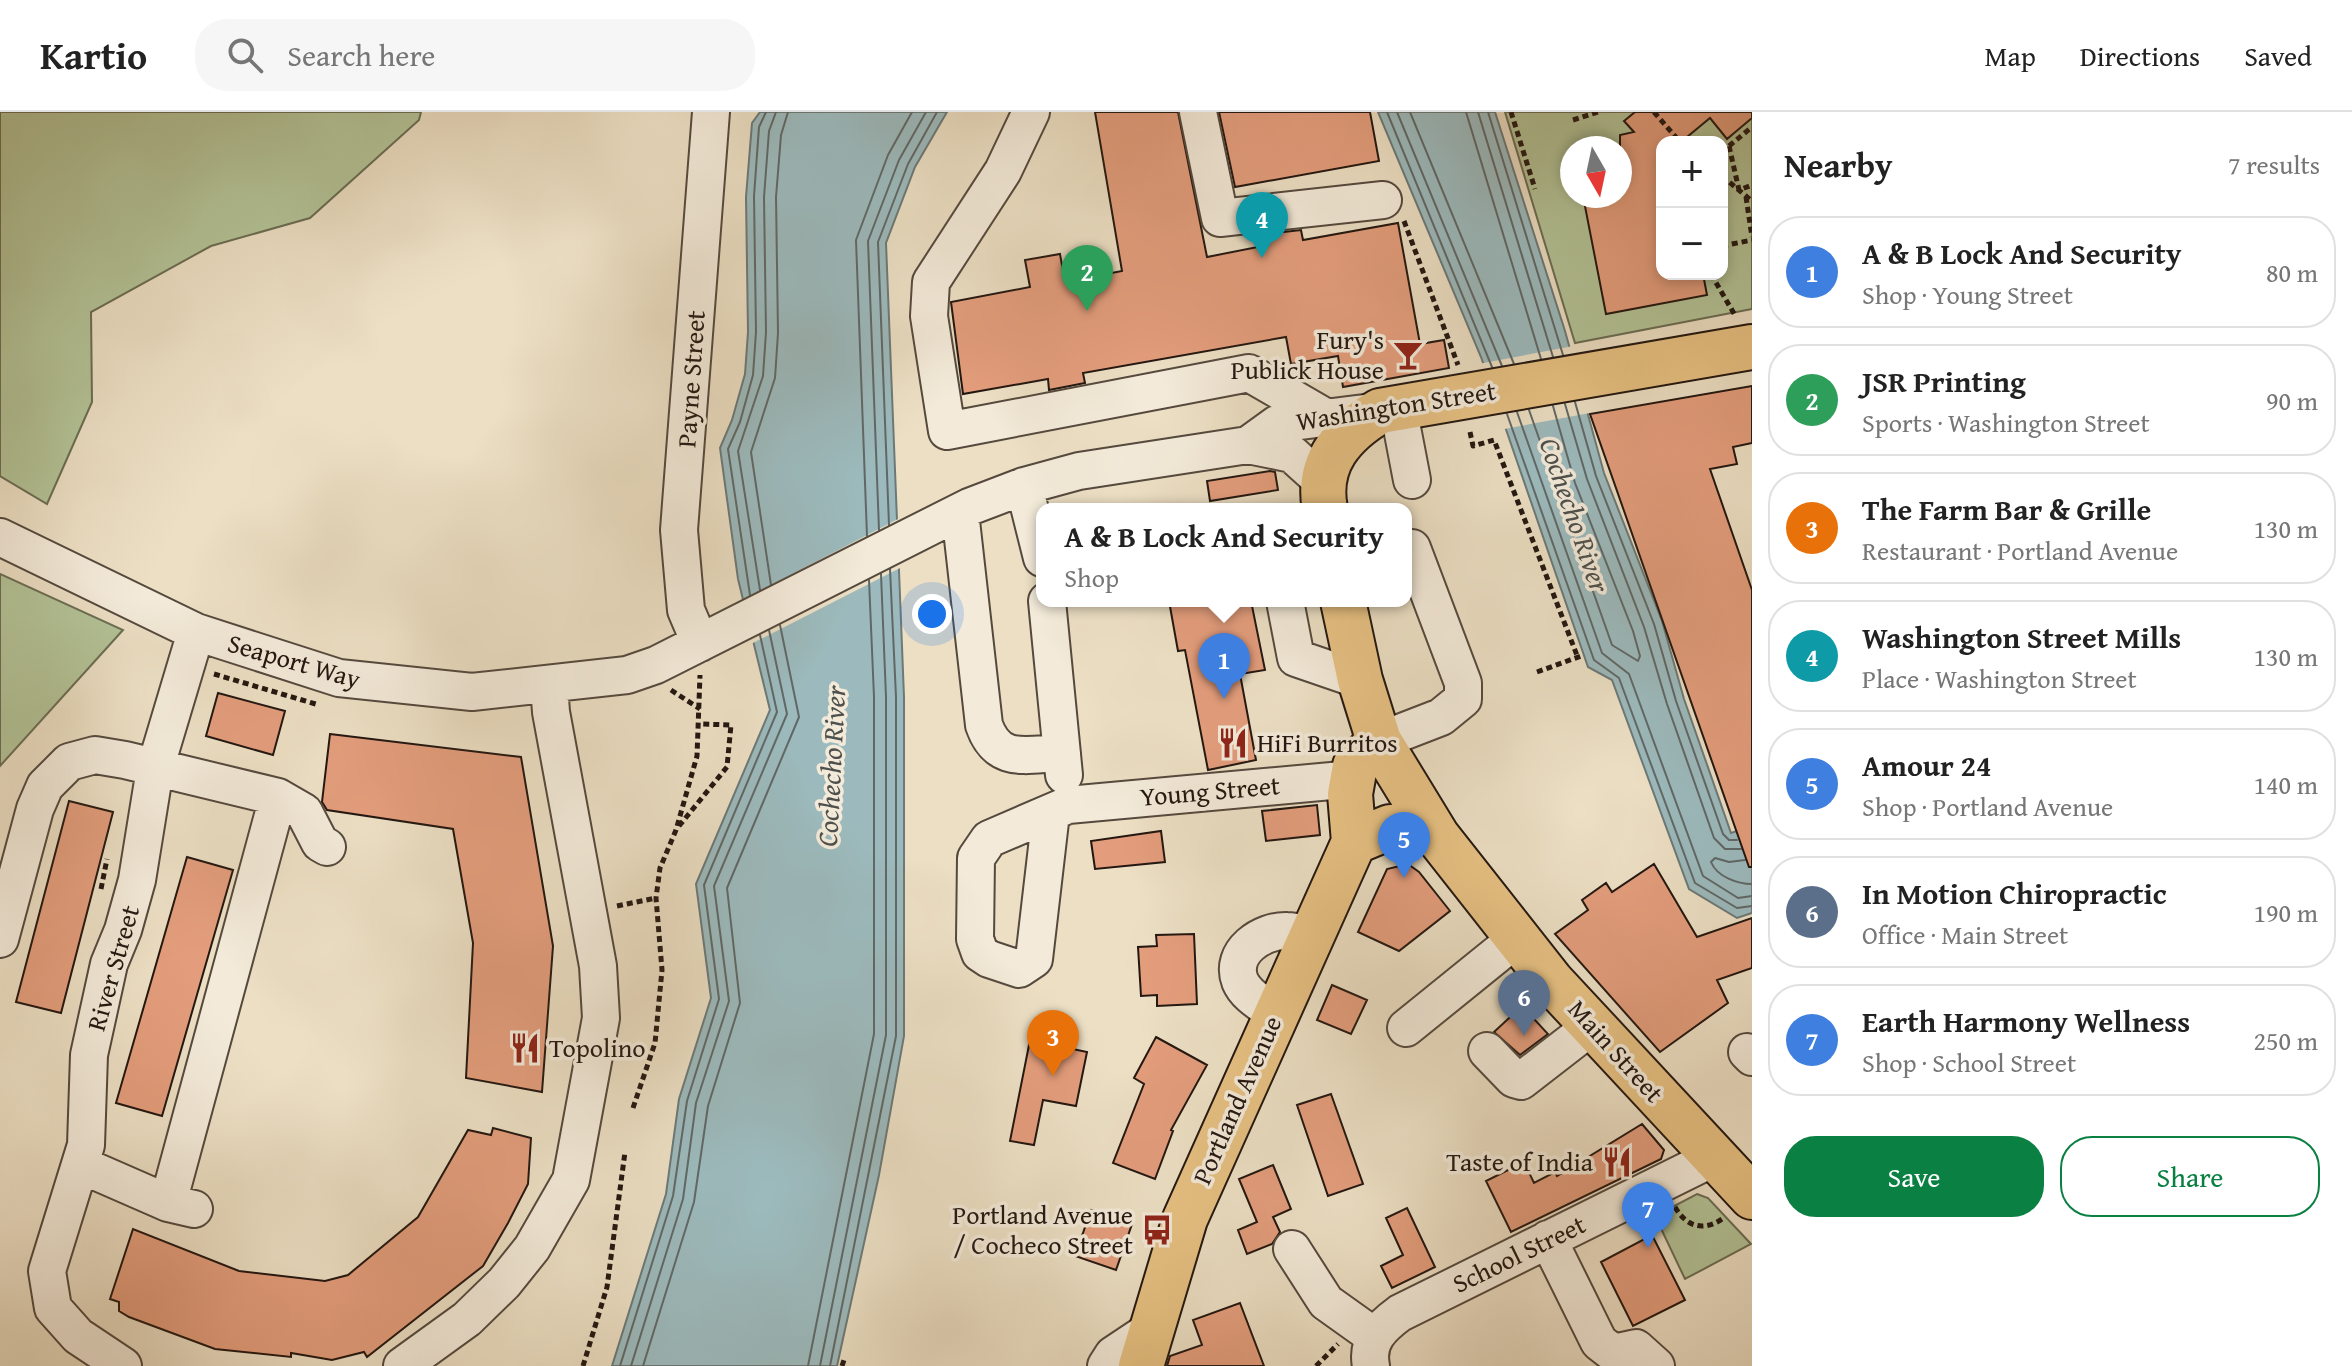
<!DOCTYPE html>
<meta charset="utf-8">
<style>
:root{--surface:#fff;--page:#f6f6f6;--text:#222;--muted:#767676;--line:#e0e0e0;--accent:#0b8043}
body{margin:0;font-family:"Gentium Book Plus",serif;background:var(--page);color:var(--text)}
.controls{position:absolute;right:24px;top:24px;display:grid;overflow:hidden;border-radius:16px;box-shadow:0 4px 12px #0003}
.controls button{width:72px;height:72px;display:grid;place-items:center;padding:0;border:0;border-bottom:2px solid var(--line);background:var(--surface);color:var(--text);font:40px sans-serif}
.compass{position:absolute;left:1560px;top:24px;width:72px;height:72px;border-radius:50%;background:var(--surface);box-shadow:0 4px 12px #0003;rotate:171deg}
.you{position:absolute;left:932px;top:502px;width:28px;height:28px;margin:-20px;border:6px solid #fff;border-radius:50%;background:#1a73e8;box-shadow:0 0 0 12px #1a73e833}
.badge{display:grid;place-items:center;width:52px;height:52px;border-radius:50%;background:var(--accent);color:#fff;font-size:26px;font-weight:700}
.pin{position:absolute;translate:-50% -66px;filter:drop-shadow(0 2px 4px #0008)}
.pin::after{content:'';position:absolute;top:42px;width:28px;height:24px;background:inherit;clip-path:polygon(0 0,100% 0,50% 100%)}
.popup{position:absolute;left:1036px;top:391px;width:376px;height:104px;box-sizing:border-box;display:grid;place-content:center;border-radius:16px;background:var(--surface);filter:drop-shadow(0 2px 6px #0005);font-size:26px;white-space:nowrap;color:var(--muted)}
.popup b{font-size:30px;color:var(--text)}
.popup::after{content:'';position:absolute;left:50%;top:100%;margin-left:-16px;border:16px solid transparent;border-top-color:var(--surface)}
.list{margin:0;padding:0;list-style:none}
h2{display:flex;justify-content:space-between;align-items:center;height:104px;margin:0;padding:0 32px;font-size:34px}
h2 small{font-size:26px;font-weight:400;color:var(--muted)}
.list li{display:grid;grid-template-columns:52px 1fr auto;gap:24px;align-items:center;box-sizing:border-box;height:112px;margin:0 16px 16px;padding:0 16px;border:2px solid var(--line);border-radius:32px}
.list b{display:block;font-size:30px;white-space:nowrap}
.list p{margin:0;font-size:26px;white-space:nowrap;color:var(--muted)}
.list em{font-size:26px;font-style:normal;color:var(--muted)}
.actions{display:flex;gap:16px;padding:24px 32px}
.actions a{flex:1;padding:18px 0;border:2px solid var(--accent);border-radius:32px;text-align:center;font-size:28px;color:var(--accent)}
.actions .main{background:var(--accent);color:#fff}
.icon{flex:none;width:44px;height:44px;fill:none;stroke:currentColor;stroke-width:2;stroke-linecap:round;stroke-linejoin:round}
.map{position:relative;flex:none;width:1752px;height:1254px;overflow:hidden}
header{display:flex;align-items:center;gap:48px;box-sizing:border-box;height:112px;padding:0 40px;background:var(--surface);border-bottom:2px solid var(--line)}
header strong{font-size:38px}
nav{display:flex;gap:44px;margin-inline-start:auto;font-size:28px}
.search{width:560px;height:72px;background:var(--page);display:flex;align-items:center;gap:20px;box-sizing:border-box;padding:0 28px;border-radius:32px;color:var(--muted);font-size:30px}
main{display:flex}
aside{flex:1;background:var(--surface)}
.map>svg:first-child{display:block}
.green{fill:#b3c397;stroke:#6b6d54;stroke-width:2;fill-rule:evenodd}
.water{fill:#9cbabd;stroke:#6c7978;stroke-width:2}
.pier{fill:#ecdfc4}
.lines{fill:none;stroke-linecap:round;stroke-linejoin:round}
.shore{stroke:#606867;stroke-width:2}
.building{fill:#e39d7c;stroke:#231711;stroke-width:2}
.minor-casing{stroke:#55493e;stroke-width:40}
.major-casing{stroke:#231711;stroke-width:48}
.path{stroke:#231711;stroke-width:5;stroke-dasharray:6 4;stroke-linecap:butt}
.minor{stroke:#f3ead9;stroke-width:36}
.major{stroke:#e6c082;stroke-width:44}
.labels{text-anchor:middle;stroke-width:7;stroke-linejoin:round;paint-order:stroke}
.poi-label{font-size:26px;fill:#231711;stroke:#f3ead9;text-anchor:end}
.street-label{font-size:26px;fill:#231711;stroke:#f3ead9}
.water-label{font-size:28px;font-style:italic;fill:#4d504d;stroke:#f3ead9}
</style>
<header>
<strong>Kartio</strong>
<div class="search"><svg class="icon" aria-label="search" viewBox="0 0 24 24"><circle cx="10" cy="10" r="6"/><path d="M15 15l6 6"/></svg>Search here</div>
<nav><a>Map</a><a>Directions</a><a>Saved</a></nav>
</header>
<main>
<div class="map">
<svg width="1752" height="1254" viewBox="0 0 1752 1254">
<rect width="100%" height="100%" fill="#ecdfc4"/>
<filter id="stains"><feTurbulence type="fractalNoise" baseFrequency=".0025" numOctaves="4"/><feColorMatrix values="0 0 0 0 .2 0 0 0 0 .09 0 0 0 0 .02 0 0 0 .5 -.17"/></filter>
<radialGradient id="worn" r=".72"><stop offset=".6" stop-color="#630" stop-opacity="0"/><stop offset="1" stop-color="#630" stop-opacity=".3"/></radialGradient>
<path class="green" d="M 0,0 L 421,0 L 419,8 L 310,106 L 211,134 L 91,200 L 92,290 L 47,392 L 0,364 Z
M 1505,0 L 1752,0 L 1752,197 L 1575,231 ZM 1662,30 L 1722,30 L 1722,162 L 1662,162 ZM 1572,36 L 1620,36 L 1620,84 L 1572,84 Z
M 0,462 L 123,518 L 0,654 Z
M 1697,1082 L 1708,1086 L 1751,1132 L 1685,1167 L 1655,1104 Z"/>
<path class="water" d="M 760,0 L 947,0 L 915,55 L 886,131 L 904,585 L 904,924 L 879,1063 L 837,1254 L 612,1254 L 666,1082 L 679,987 L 711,886 L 696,772 L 770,598 L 738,467 L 720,336 L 732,308 L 745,262 L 748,220 L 746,85 L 752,11 Z
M 1378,0 L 1495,0 L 1565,219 L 1604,361 L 1662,509 L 1684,587 L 1731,721 L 1752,714 L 1752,801 L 1737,806 L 1689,777 L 1612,568 L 1588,555 L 1481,245 Z"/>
<path class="pier" d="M 1573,234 L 1590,301 L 1499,318 L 1478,252 Z
M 900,406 L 902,455 L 751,532 L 742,488 Z"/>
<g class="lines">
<path class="shore" d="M 1387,0 L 1492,255
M 1397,0 L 1502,254
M 1410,0 L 1514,252
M 1466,0 L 1541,247
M 1478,0 L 1553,245
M 1488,0 L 1563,243
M 1575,290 L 1596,364 L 1654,512 L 1676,589 L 1723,722 L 1729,728 L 1737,728
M 1565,292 L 1587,367 L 1644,515 L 1667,592 L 1714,726 L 1725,737 L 1741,737
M 1529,298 L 1612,533 L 1638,549 L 1640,544 L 1633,519 L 1575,371 L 1553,294
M 1517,300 L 1602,541 L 1629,562 L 1703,764 L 1738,786 L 1752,784
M 1507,302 L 1594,548 L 1619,566 L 1695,771 L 1737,796 L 1752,794
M 889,413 L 878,130 L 908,52 L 937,0
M 879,418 L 868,129 L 899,48 L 926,0
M 867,424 L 856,128 L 888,43 L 912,0
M 771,473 L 751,340 L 775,266 L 778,221 L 776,85 L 781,23 L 788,0
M 760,478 L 738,339 L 763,264 L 766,220 L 764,85 L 769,19 L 776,0
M 750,483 L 728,337 L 740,310 L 753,263 L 756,220 L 754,84 L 759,15 L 766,0
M 1745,748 L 1729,750 L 1715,746 L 1711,750 C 1717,765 1738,772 1752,772
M 620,1254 L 673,1084 L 687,989 L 719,887 L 704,773 L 777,600 L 760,523
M 631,1254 L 683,1087 L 696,991 L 729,889 L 714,774 L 787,602 L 769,518
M 643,1254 L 694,1090 L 708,994 L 740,891 L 727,776 L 799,605 L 780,513
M 808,1254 L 874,922 L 874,585 L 869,468
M 820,1254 L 886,923 L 886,585 L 881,462
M 830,1254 L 896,924 L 896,585 L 890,457"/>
</g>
<path class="building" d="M 1095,0 L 1178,0 L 1207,145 L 1268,133 L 1266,122 L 1301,118 L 1303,128 L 1398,111 L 1420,232 L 1444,228 L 1449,256 L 1343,275 L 1338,244 L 1291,252 L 1286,225 L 1083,261 L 1085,271 L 1049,278 L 1048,267 L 963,282 L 951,190 L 1030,175 L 1025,148 L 1060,142 L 1065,170 L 1122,159 Z
M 1219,0 L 1370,0 L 1379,49 L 1235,75 Z
M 1635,0 L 1752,0 L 1752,6 L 1727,27 L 1710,6 L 1681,30 L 1662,30 L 1662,162 L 1703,162 L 1707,183 L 1606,202 L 1583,84 L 1620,84 L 1620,23 L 1634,20 L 1624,9 Z
M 1752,274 L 1752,331 L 1733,335 L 1737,352 L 1710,357 L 1752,478 L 1752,755 L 1749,755 L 1590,302 Z
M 1270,359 L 1275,360 L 1278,378 L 1210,389 L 1207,369 Z
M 1169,489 L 1251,489 L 1265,558 L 1240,562 L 1256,648 L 1208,658 L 1185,538 L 1178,539 Z
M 218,581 L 285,599 L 273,643 L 206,624 Z
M 330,622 L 521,645 L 553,834 L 542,980 L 466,966 L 473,831 L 453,717 L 327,698 L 322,690 Z
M 69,689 L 113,700 L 61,901 L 16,890 Z
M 1317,693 L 1320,723 L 1266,729 L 1262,699 Z
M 1161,719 L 1165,750 L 1095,757 L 1091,729 Z
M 187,745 L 233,758 L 162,1004 L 116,991 Z
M 1408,752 L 1419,760 L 1450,799 L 1399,839 L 1358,820 L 1387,757 Z
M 1654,752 L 1697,825 L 1752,806 L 1752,856 L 1717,868 L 1728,891 L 1660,940 L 1555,822 L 1588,798 L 1582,788 L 1606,771 L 1612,780 Z
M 1194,822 L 1197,892 L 1157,894 L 1157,883 L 1141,884 L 1138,835 L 1157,834 L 1156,823 Z
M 1332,873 L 1367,888 L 1351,922 L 1317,908 Z
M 1522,894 L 1548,922 L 1520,943 L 1494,920 Z
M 1156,925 L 1207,953 L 1171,1018 L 1173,1019 L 1155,1067 L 1113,1051 L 1144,972 L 1134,966 Z
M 1030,928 L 1087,940 L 1076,994 L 1043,988 L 1034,1033 L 1010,1029 Z
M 1331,982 L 1363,1072 L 1328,1084 L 1297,993 Z
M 1642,1012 L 1664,1038 L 1661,1047 L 1511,1120 L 1486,1069 L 1524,1050 L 1534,1071 L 1555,1060 L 1557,1064 Z
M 493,1016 L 531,1026 L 528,1072 L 508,1111 L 483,1154 L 367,1245 L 364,1240 L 332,1248 L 291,1241 L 291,1245 L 215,1237 L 129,1205 L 119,1199 L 119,1190 L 110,1187 L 133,1117 L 239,1159 L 325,1169 L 348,1163 L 418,1105 L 468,1018 L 491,1023 Z
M 1273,1053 L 1291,1097 L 1273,1105 L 1280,1120 L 1272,1132 L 1247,1142 L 1238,1118 L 1257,1110 L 1239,1067 Z
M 1407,1096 L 1435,1155 L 1392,1176 L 1381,1154 L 1403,1143 L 1386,1106 Z
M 1091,1098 L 1132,1112 L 1116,1158 L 1075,1144 Z
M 1652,1123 L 1685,1188 L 1633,1214 L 1601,1150 Z
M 1240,1191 L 1264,1254 L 1167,1254 L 1170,1244 L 1202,1233 L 1193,1208 Z"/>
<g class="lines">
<g class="minor-casing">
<path id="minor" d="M 1031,0 L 1003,59 L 931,170 L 929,204 L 947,319 L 1249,261 L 1327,306
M 1198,0 L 1220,106 L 1383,88
M 1398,295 L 1412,368
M 1248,333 L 1292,342 L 1323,370
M 1024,374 L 1042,446
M 960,400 L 984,613 C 998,653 1026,642 1062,641
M 0,425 L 196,520 L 339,566 L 472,580 L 627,563 L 656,553 L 969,395 L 1024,374 L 1079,359 L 1248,333 L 1277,312 L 1380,299
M 1047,489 L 1064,663
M 1285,489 L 1296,546 L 1360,568
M 700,531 L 686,498 L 679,418 L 711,0
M 1379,629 L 1441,605 L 1463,587 L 1463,571 L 1412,436
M 278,685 L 304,700 L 320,731 L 327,735
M 1051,701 L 1034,847 L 1019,857 L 989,847 L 980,841 L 975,827 L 976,746 L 989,727 L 1068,693 L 1353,667
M 0,827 L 35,697 L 45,674 L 69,650 L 95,643 L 125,648 L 278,685 L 168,1091
M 1276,902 C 1264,893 1246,884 1240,869 C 1229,840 1262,818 1287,819 C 1295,819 1304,822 1312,824
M 1406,916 L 1516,827
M 1487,939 L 1514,967 L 1521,969 L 1592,914
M 1747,940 L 1752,945
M 81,1053 L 168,1091 L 194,1097
M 1548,1127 L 1599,1230 L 1613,1241 L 1636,1236 L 1656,1254
M 1292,1137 L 1326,1190 L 1375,1225
M 123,1254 L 78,1224 L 53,1196 L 47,1159 L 86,1033 L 89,943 L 109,852 L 123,818 L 137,768 L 155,657 L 196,520
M 402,1254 L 467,1207 L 504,1171 L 532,1136 L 571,1068 L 601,906 L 598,854 L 551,600 L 549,572
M 1106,1254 L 1113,1243 L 1149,1219
M 1371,1254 C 1366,1229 1381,1215 1400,1201 L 1713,1046"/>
</g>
<g class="major-casing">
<path id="major" d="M 1325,397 C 1316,351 1343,321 1380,299 L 1752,235
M 1343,489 L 1360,568 L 1379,629 L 1437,724 L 1552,870 L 1752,1085
M 1354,730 L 1390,715 L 1433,718
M 1141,1254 L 1185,1107 L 1354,730 L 1350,682 L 1355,654 L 1379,629"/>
</g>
<path class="path" d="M 1511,0 L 1535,77
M 1654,0 L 1680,30
M 1573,8 L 1598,0
M 1729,34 L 1752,15
M 1722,41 L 1729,34 L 1739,78 L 1752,73
M 1722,64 L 1752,89
M 1746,85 L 1752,125
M 1404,109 L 1458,253
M 1722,114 L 1726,133
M 1722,134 L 1752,128
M 1711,162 L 1736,205
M 1470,320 L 1473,334 L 1494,328 L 1578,546
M 1537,560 L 1581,544
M 214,562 L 319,593
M 671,578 L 700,597
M 679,714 L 727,655 L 731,613 L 700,612
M 101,777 L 107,747
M 617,794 L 656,786
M 633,996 L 655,931 L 662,858 L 656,786 L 660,756 L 676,718 L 697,644 L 700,563
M 1675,1095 C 1687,1116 1705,1120 1725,1105
M 583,1254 L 607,1175 L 625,1040
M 842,1254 L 844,1248
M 1316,1254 L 1338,1232"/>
<use href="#minor" class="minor"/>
<use href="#major" class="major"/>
</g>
<defs>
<g id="bar-bare" transform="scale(2.4)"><path d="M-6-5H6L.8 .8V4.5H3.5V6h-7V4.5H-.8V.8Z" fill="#8f2418" stroke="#f3ead9" stroke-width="2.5" paint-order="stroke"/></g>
<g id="restaurant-bare" transform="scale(2.4)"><path d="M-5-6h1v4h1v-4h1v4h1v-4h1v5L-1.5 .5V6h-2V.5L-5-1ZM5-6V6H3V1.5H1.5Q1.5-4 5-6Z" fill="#8f2418" stroke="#f3ead9" stroke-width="2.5" paint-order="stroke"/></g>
<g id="bus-bare" transform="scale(2.4)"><path d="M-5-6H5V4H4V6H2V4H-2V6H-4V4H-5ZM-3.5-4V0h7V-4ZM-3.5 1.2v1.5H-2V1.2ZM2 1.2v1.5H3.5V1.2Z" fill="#8f2418" stroke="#f3ead9" stroke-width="2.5" paint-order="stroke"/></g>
</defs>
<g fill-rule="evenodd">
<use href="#bar-bare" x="1408" y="243"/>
<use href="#restaurant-bare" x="1233" y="631"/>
<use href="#restaurant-bare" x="525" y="936"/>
<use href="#restaurant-bare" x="1617" y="1050"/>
<use href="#bus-bare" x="1157" y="1118"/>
</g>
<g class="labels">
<g class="poi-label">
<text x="1384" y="237">Fury's<tspan x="1384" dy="30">Publick House</tspan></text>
<text x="1257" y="640" text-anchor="start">HiFi Burritos</text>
<text x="549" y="945" text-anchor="start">Topolino</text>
<text x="1593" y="1059">Taste of India</text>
<text x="1133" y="1112">Portland Avenue<tspan x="1133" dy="30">/ Cocheco Street</tspan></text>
</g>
<g class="street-label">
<text transform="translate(691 267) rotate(-86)" y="9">Payne Street</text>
<text transform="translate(1396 294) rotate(-9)" y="9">Washington Street</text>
<text transform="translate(294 549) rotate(16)" y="9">Seaport Way</text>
<text transform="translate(1210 679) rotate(-5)" y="9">Young Street</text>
<text transform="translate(113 856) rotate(-74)" y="9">River Street</text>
<text transform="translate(1616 939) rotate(48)" y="9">Main Street</text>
<text transform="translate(1237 988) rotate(-66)" y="9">Portland Avenue</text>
<text transform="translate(1519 1142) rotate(-26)" y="9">School Street</text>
</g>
<g class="water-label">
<text transform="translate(1575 403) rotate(71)" y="10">Cochecho River</text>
<text transform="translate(831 654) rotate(-87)" y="10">Cochecho River</text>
</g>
</g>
<rect width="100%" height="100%" filter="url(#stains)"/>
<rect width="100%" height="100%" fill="url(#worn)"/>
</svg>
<div class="controls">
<button>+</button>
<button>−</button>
</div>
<svg class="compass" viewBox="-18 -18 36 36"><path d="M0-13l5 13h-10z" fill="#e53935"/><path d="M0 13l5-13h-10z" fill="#767676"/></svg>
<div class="you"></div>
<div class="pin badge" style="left:1224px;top:587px;background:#3f7fe0">1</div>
<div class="popup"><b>A &amp; B Lock And Security</b>Shop</div>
<div class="pin badge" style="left:1087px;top:199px;background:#2e9e5b">2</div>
<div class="pin badge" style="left:1053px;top:964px;background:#e8710a">3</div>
<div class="pin badge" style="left:1262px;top:146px;background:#0f9aa8">4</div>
<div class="pin badge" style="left:1404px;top:766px;background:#3f7fe0">5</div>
<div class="pin badge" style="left:1524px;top:924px;background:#5c6f8a">6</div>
<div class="pin badge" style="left:1648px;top:1136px;background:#3f7fe0">7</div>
</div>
<aside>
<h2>Nearby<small>7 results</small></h2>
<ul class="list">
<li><span class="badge" style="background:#3f7fe0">1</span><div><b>A &amp; B Lock And Security</b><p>Shop · Young Street</p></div><em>80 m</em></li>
<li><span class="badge" style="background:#2e9e5b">2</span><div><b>JSR Printing</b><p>Sports · Washington Street</p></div><em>90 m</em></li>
<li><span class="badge" style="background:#e8710a">3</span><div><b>The Farm Bar &amp; Grille</b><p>Restaurant · Portland Avenue</p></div><em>130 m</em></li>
<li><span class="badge" style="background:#0f9aa8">4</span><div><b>Washington Street Mills</b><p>Place · Washington Street</p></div><em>130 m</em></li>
<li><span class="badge" style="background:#3f7fe0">5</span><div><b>Amour 24</b><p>Shop · Portland Avenue</p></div><em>140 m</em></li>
<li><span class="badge" style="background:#5c6f8a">6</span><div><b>In Motion Chiropractic</b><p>Office · Main Street</p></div><em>190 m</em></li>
<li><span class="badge" style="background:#3f7fe0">7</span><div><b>Earth Harmony Wellness</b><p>Shop · School Street</p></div><em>250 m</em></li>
</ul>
<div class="actions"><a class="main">Save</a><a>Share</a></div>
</aside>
</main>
